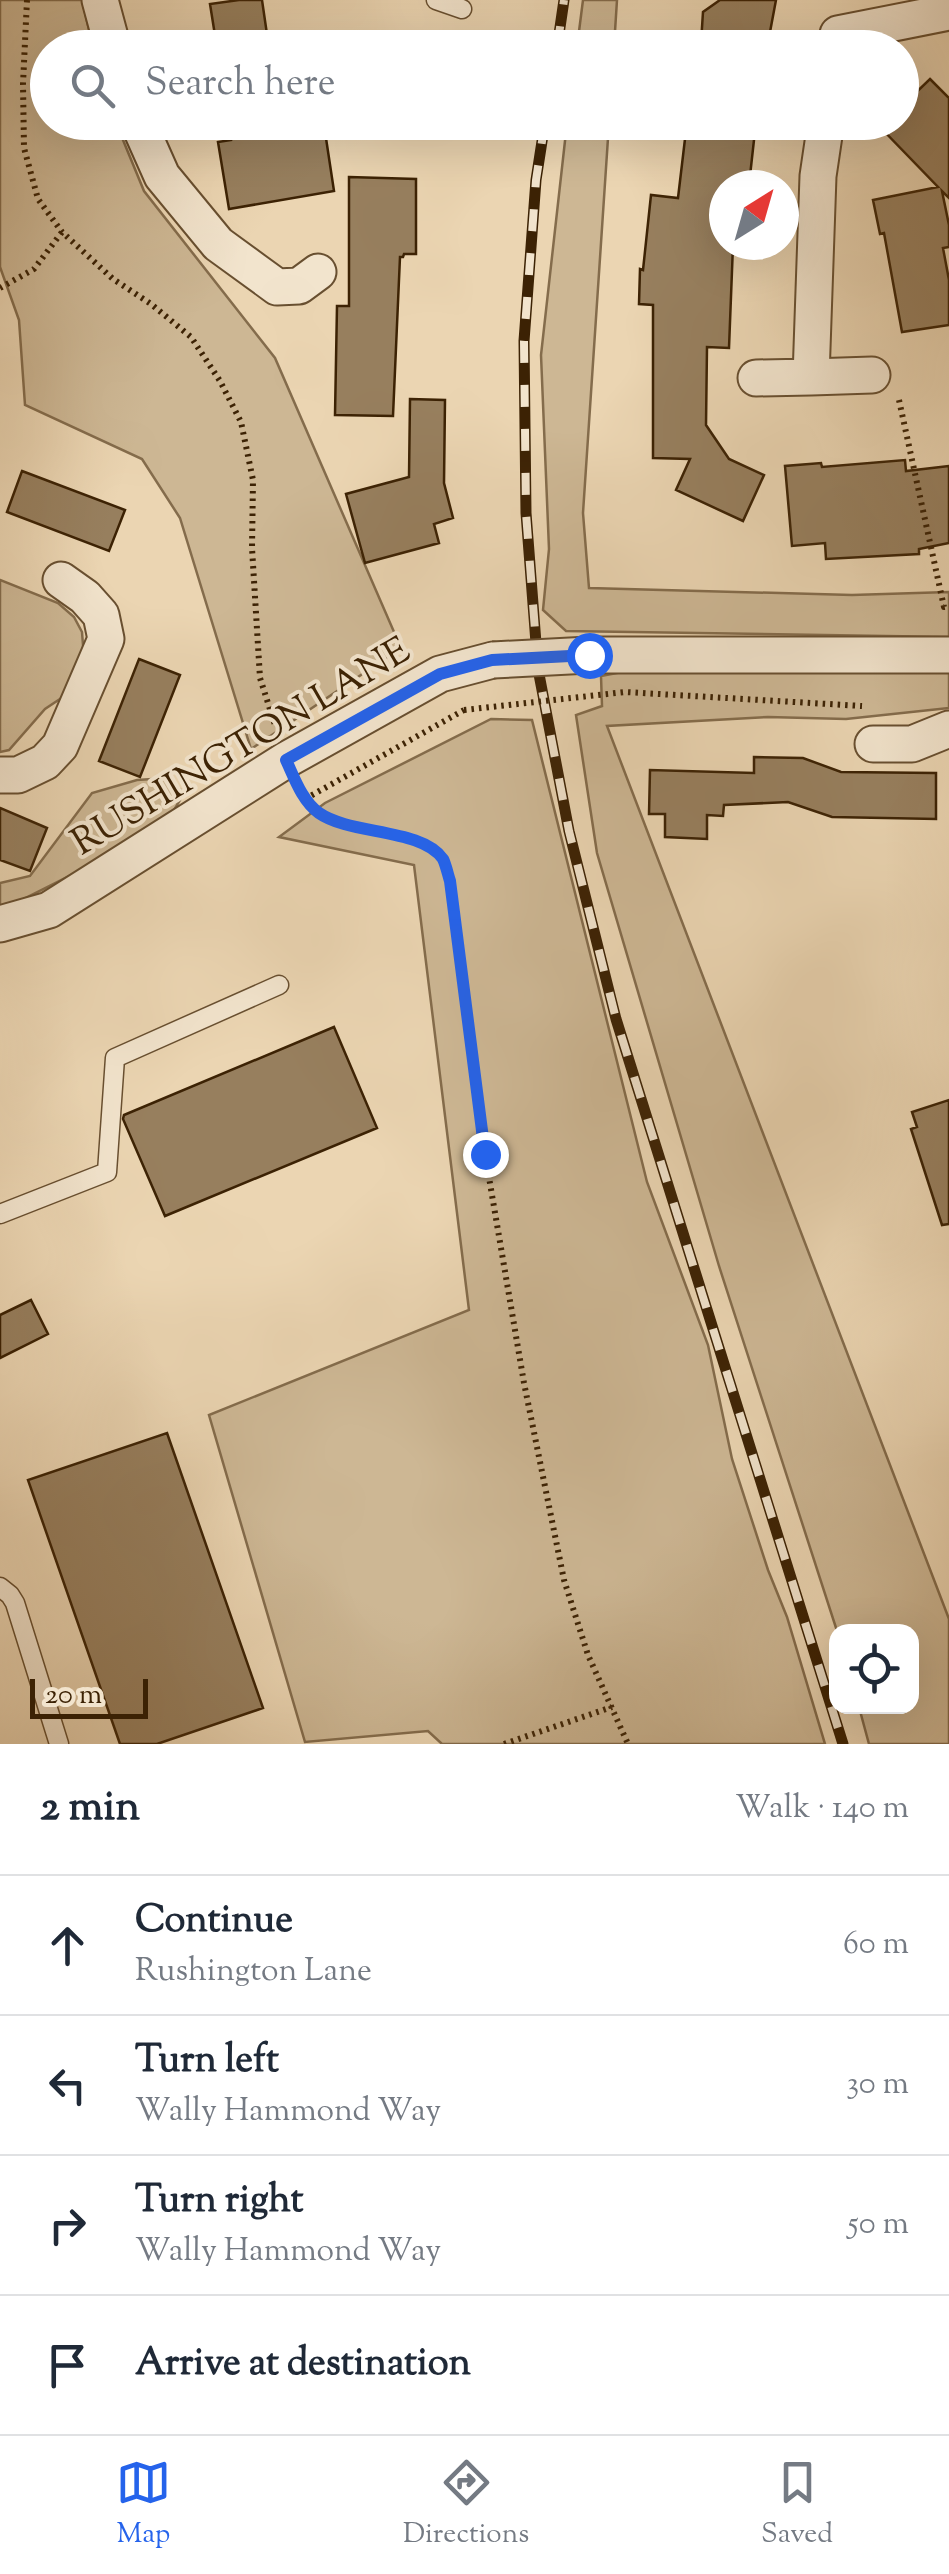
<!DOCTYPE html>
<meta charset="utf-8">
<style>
:root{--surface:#fff;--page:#f2f2f3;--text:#1f2937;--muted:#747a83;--line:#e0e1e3;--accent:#2563eb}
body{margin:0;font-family:"Sorts Mill Goudy",serif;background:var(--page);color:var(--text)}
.controls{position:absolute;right:30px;bottom:30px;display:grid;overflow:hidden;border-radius:20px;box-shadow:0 10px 40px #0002}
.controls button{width:90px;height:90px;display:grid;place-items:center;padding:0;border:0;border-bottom:2px solid var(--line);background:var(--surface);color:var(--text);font:50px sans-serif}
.compass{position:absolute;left:709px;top:170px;width:90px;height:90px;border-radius:50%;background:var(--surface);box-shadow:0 10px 40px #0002;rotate:37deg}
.scale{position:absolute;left:30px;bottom:25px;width:118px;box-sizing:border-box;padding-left:10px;border:5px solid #3c2204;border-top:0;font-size:28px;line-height:35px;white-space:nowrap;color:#3c2204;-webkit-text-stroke:8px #f2e4cd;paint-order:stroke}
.stop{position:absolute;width:30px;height:30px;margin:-22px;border:8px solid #2563eb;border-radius:50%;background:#fff}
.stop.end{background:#2563eb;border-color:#fff;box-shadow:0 2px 10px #0008}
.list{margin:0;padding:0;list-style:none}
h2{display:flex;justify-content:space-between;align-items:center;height:130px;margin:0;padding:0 40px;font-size:42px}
h2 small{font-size:32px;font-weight:400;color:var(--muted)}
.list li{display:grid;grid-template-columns:65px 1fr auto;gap:30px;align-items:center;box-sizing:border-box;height:140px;padding:0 40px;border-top:2px solid var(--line)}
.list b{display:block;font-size:38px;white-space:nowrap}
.list p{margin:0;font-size:32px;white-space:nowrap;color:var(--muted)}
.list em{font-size:32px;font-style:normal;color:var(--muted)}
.icon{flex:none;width:55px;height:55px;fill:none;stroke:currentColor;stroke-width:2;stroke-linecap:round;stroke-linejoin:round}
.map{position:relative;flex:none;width:949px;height:1744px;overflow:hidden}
.search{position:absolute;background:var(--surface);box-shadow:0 10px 40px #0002;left:30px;right:30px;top:30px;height:110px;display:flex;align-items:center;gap:25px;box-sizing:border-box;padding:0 35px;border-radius:55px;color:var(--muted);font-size:38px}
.sheet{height:690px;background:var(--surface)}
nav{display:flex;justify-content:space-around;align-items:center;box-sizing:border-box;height:140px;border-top:2px solid var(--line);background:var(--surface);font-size:28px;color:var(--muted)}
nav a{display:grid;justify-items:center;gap:5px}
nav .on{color:var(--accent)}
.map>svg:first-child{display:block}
.green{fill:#cdb794;stroke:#846c4c;stroke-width:2.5}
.building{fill:#977f5e;stroke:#3c2204;stroke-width:2.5}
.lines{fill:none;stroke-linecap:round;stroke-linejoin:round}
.service-casing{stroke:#684f30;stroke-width:21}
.minor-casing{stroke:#684f30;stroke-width:39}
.path{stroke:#3c2204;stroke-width:6;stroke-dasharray:2.5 5;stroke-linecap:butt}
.service{stroke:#f2e4cd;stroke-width:18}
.minor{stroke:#f2e4cd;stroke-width:35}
.rail-casing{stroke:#3c2204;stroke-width:11}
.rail{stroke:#f2e4cd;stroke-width:8;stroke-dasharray:22;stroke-linecap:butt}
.minor-bridge-casing{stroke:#684f30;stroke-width:39;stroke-linecap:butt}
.path-bridge{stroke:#3c2204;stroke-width:6;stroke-dasharray:2.5 5;stroke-linecap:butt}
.minor-bridge{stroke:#f2e4cd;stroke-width:35}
.route{stroke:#2563eb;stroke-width:12}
.labels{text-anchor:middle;stroke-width:8;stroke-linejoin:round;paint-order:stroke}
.street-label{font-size:38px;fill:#3c2204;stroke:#f2e4cd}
</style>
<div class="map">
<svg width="949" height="1744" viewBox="0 0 949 1744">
<rect width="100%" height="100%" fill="#ebd5b2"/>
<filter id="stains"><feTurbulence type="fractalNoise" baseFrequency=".002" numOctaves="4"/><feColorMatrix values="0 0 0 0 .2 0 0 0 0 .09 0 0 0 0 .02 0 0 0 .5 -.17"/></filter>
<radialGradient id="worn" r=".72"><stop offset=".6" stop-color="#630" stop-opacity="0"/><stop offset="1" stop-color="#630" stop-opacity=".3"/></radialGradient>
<path class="green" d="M 0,0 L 82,0 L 93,47 L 48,48 L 48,122 L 116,123 L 144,191 L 275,358 L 401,648 L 251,749 L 180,518 L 142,459 L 25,405 L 19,320 L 0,267 Z
M 583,0 L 617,0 L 614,47 L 577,47 Z
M 567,123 L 609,123 L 583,513 L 589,588 L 852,595 L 949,592 L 949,637 L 566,631 L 543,610 L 549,549 L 541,355 Z
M 0,580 L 58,603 L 74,617 L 82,632 L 84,658 L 69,693 L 45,709 L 9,750 L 0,752 Z
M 949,666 L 949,708 L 846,719 L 768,717 L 607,726 L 949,1619 L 949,1744 L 869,1744 L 859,1707 L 912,1706 L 912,1631 L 837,1631 L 719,1266 L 597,853 L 576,715 L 602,706 L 601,676 L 638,669 Z
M 491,719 L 532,720 L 647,1182 L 708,1345 L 732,1459 L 768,1570 L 787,1617 L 825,1744 L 442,1744 L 428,1731 L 305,1742 L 209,1415 L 469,1310 L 414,865 L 279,837 L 325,803 Z
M 168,778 L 184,793 L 173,812 L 75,873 L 0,911 L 0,883 L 30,876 L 92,793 L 137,780 Z"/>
<path class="building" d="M 239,0 L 262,0 L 269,48 L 217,48 L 210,4 Z
M 720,0 L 776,0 L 767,48 L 721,48 L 701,43 L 703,12 Z
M 930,79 L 949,98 L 949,198 L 942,191 L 949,225 L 949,247 L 943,248 L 949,280 L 949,325 L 902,332 L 884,233 L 880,234 L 873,200 L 938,187 L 880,127 L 884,122 L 902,122 L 902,106 Z
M 246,122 L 287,122 L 289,131 L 324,125 L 334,191 L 229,209 L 218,142 L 231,140 L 229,125 Z
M 687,122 L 756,122 L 749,185 L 724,185 L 724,245 L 733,245 L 729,348 L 707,347 L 706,425 L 729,459 L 764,475 L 743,521 L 676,490 L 690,459 L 653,458 L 653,305 L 639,304 L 640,269 L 643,270 L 651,195 L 678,198 Z
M 349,177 L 416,179 L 416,254 L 404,254 L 403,257 L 400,257 L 393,416 L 335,415 L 337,306 L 349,306 Z
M 410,399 L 445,400 L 444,483 L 453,518 L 434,524 L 439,543 L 365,563 L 346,494 L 409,477 Z
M 905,460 L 906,471 L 949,466 L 949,543 L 919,549 L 919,554 L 826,559 L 825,543 L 792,546 L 785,466 L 821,463 L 822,467 Z
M 22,471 L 125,510 L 109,551 L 7,512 Z
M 139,659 L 180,675 L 140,777 L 99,761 Z
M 754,757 L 803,758 L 841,772 L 936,773 L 936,819 L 832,817 L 788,802 L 724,805 L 723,816 L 707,815 L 707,839 L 665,837 L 665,814 L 649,814 L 650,770 L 754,773 Z
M 0,808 L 47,828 L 30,871 L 0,860 Z
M 334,1027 L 377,1128 L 165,1216 L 123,1119 L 124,1115 Z
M 949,1100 L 949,1224 L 942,1225 L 911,1129 L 917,1127 L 912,1112 Z
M 31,1300 L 48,1334 L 0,1358 L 0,1315 Z
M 167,1433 L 263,1708 L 157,1744 L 120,1744 L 28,1480 Z"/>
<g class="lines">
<g class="service-casing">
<path id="service" d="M 436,0 L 462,9
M 0,1214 L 107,1172 L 115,1058 L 279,985
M 0,1587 L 10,1595 L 15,1603 L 59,1744"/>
</g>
<g class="minor-casing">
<path id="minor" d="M 100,0 L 113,48
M 838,34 L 949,12
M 138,122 L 162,176 L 218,244 L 277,287 L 299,286 L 318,272
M 811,377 L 872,375
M 756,378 L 811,377 L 818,176 L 826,122
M 589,655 L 949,655
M 873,744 L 912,744 L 949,729
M 0,775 L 18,775 L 45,762 L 60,746 L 106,639 L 101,615 L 85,597 L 61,580
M 0,924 L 49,910 L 286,760 L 440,674 L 493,660"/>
</g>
<path class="path" d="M 27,0 L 23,84 L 24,148 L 38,199 L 62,232 L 113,279 L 151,304 L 191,337 L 220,381 L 241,422 L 253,480 L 252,548 L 260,678 L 275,725
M 0,288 L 34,269 L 62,232
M 899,400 L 944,607 L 949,606
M 302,792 L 317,812 L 330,819 L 426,844 L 443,859 L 450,881 L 485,1154 L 524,1383 L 564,1580 L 588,1655 L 628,1744
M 305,799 L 464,710
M 504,1744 L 612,1707"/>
<use href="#service" class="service"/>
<use href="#minor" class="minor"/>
<g class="rail-casing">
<path id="rail" d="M 557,48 L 564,0
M 545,122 L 536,180 L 524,341 L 526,513 L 538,669 L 569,831 L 616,1019 L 843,1744"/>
</g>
<use href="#rail" class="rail"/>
<g class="minor-bridge-casing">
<path id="minor-bridge" d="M 493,660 L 589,655"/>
</g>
<path class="path-bridge" d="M 464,710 L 625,692 L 862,706"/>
<use href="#minor-bridge" class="minor-bridge"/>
</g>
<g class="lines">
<path class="route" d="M 485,1154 L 450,881 C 448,875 446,865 443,859 C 422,828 350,835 319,813 C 302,801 294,777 286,760 L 440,674 L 492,660 L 589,655"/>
</g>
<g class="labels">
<g class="street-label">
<text transform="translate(240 745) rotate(-31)" y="13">RUSHINGTON LANE</text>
</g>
</g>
<rect width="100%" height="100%" filter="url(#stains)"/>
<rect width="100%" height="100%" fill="url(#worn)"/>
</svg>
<div class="controls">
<button><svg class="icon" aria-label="locate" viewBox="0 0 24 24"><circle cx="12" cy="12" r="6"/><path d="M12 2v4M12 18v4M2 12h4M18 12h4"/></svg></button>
</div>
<svg class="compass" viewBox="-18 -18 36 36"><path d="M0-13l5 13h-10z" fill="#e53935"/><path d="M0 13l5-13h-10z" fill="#747a83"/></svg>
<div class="scale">20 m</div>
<div class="stop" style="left:589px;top:655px"></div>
<div class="stop end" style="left:485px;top:1154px"></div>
<div class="search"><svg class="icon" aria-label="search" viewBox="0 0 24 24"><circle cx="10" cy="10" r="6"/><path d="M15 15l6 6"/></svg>Search here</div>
</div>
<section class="sheet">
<h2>2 min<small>Walk · 140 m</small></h2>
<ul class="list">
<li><svg class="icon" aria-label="ahead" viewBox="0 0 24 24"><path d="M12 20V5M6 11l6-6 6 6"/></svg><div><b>Continue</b><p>Rushington Lane</p></div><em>60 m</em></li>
<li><svg class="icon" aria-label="left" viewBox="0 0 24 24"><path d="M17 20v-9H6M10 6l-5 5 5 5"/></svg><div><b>Turn left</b><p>Wally Hammond Way</p></div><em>30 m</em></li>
<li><svg class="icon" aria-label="right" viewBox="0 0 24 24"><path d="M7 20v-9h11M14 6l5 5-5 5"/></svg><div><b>Turn right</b><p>Wally Hammond Way</p></div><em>50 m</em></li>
<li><svg class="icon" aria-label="arrive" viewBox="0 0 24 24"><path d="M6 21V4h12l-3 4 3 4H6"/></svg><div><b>Arrive at destination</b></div></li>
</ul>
</section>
<nav>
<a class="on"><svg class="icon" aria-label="map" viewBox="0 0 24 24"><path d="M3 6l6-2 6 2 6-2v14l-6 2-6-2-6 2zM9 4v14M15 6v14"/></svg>Map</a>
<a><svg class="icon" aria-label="directions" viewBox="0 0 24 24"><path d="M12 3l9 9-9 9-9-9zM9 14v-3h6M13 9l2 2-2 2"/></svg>Directions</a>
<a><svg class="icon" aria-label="saved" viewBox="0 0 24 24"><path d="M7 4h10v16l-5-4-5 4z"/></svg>Saved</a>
</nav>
